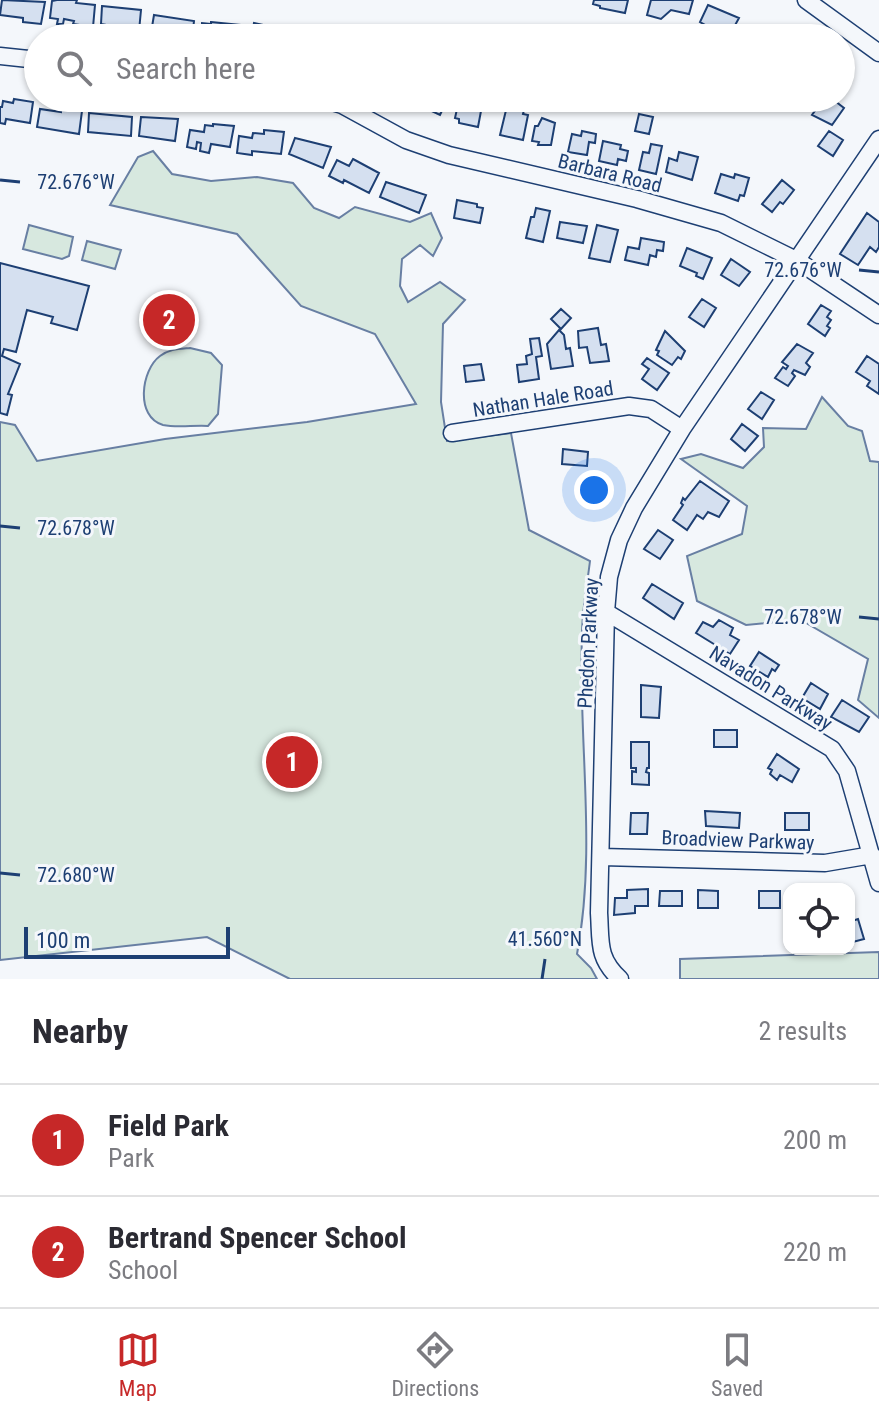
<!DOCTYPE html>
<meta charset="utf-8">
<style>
:root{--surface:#fff;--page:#f7f7f7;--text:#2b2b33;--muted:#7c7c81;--line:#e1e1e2;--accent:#c62828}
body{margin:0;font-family:"Roboto Condensed",sans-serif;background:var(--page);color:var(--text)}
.controls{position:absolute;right:24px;bottom:24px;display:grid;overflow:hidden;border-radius:16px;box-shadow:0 2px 6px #0004}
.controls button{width:72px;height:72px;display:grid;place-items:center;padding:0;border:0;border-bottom:2px solid var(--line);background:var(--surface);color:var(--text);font:40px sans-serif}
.scale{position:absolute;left:24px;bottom:20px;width:206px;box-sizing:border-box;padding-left:8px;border:4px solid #1d3f73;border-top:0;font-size:22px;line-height:28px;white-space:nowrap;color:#1d3f73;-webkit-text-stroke:6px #f4f7fb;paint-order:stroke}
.you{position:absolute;left:594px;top:490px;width:28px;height:28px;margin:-20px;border:6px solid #fff;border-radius:50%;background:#1a73e8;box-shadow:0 0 0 12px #1a73e833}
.badge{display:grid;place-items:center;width:52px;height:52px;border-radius:50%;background:var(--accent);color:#fff;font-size:26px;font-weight:700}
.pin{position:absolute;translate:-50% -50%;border:4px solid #fff;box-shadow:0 2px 8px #0006}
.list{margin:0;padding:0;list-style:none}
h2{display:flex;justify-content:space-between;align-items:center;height:104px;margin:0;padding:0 32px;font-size:34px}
h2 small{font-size:26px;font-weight:400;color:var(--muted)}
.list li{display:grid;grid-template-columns:52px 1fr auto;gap:24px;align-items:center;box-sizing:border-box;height:112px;padding:0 32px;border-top:2px solid var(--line)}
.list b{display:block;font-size:30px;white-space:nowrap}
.list p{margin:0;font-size:26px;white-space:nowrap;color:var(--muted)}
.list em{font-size:26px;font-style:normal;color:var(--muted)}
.icon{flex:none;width:44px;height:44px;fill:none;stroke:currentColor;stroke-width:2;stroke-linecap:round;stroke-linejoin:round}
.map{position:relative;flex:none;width:879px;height:979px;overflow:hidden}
.search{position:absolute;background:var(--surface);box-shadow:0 2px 6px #0004;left:24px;right:24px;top:24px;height:88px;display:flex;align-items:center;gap:20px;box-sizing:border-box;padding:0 28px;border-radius:44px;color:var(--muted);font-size:30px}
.sheet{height:328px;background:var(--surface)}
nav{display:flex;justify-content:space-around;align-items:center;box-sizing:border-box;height:112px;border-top:2px solid var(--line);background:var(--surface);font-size:22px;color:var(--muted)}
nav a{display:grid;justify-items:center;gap:4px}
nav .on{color:var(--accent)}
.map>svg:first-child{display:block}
.green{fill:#d7e8df;stroke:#687fa3;stroke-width:2}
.building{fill:#d5e0f0;stroke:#1d3f73;stroke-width:2}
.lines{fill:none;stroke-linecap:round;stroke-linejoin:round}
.minor-casing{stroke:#1d3f73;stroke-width:19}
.minor{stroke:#f4f7fb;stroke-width:16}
.ticks{fill:none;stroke:#1d3f73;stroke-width:3}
.labels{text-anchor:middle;stroke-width:6;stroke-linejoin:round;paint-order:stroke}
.street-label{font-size:20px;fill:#1d3f73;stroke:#f4f7fb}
.ticks-label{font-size:20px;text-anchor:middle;fill:#1d3f73;stroke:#f4f7fb;stroke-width:6;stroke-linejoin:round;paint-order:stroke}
</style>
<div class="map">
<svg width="879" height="979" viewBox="0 0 879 979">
<rect width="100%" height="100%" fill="#f4f7fb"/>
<path class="green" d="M 153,151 L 172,174 L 211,181 L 257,177 L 293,183 L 314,208 L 339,218 L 355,207 L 410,222 L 431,213 L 442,238 L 433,256 L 420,245 L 402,259 L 400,286 L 408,302 L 440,282 L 465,300 L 443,324 L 441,402 L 447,441 L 511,433 L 529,530 L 590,561 C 587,586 582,610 582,635 C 578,740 597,849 577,954 L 591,968 L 597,979 L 290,979 L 207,937 L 0,960 L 0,422 L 15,425 L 37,461 L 165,439 L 307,422 L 416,404 L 375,334 L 301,306 L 237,234 L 110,205 L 138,157 Z
M 29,225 L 73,237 L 69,256 L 62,259 L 23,249 Z
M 87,241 L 121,250 L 115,269 L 82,260 Z
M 190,348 L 211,353 L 222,365 L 218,414 L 208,426 C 194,425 177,428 163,425 C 135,417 141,370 160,356 C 169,349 179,349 190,348 Z
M 822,397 L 848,426 L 862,431 L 870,461 L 879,462 L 879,718 L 858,700 L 868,659 L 801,620 L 746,625 L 697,601 L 687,556 L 742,534 L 747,506 L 681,459 L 701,454 L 743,468 L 764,447 L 763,428 L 806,429 Z
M 879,952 L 879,979 L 680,979 L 680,959 Z"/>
<path class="building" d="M 2,0 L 45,2 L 41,24 L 23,22 L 23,18 L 0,15 Z
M 57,0 L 77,0 L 76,3 L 95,5 L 93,27 L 73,24 L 74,21 L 64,19 L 63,24 L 57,24 L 58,19 L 50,18 L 52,1 Z
M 594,0 L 628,0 L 625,13 L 600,8 L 600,6 L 593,4 Z
M 651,0 L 693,0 L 689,14 L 671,10 L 661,19 L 647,15 Z
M 708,5 L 739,18 L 728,38 L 709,38 L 704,35 L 709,27 L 700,22 Z
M 102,6 L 141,10 L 139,31 L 101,24 Z
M 154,15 L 194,21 L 192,38 L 174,38 L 151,33 Z
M 211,22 L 240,25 L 239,38 L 201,38 L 202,23 L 211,24 Z
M 254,23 L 296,32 L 295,38 L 251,38 Z
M 416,98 L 448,98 L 440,115 L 423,107 L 425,103 Z
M 809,98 L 831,98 L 844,108 L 832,125 L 812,115 L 817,108 L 807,101 Z
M 14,99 L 33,102 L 30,123 L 6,119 L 5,124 L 0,123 L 0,107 L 2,107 L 3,101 L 13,103 Z
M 508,102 L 525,106 L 523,114 L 528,115 L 523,140 L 500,135 Z
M 462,107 L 481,111 L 478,127 L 459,123 L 459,119 L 455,118 L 457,109 L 461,110 Z
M 61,108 L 82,111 L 79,134 L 37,127 L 40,109 L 61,112 Z
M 89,113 L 132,117 L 131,136 L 88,132 Z
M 639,114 L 653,117 L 649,134 L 635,131 Z
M 141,117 L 178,119 L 175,141 L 139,136 Z
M 542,118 L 555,123 L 551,145 L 538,145 L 539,142 L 532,141 L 535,126 L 538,126 Z
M 213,124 L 234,126 L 230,147 L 211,144 L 209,153 L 200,151 L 201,143 L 197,142 L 196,149 L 187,147 L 190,130 L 204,132 L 205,125 L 213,126 Z
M 264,130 L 284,132 L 281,154 L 252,151 L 252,155 L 237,153 L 239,136 L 252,138 L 253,133 L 264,134 Z
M 582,131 L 596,134 L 595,143 L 589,142 L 587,155 L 568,152 L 572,134 L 581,136 Z
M 829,131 L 843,140 L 833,156 L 818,146 Z
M 295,138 L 331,147 L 323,168 L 289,154 Z
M 603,141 L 621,145 L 620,149 L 628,151 L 626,161 L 618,159 L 617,165 L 599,161 Z
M 651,144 L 662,146 L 656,174 L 639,170 L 643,152 L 649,153 Z
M 679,152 L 698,157 L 692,180 L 666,172 L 669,158 L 677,161 Z
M 353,159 L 379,173 L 369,193 L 344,180 L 343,183 L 329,176 L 337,160 L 349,166 Z
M 721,174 L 734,178 L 735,174 L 749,178 L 744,196 L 740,195 L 738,201 L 715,193 Z
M 782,180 L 794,190 L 783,204 L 780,202 L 772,212 L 762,204 Z
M 386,182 L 426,195 L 419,213 L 380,197 Z
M 457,200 L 477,204 L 477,207 L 483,208 L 480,223 L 454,218 Z
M 536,208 L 550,211 L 543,242 L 526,238 L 531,217 L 534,217 Z
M 867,213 L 879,222 L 879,247 L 876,252 L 870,247 L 858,265 L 840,254 Z
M 560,222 L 587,226 L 583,243 L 557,238 Z
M 597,225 L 618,230 L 610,262 L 589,258 Z
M 641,238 L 664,242 L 663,251 L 657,250 L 656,257 L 650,255 L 648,265 L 625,260 L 628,247 L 639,249 Z
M 687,248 L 712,258 L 703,279 L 696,276 L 697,273 L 680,266 Z
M 731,259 L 750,272 L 739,286 L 721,275 Z
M 0,263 L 89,286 L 77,330 L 51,323 L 53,317 L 27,310 L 16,352 L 4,349 L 2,356 L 20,364 L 8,394 L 12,395 L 7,415 L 0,413 Z
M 702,299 L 716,308 L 704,327 L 689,317 Z
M 821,305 L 831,311 L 827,317 L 831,320 L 827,326 L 830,328 L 825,336 L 808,324 Z
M 561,309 L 571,318 L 561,329 L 551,319 Z
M 598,328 L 601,345 L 606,344 L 609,361 L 590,363 L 587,347 L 579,348 L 578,331 Z
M 559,330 L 564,335 L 566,349 L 570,348 L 573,366 L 551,369 L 547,344 Z
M 665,331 L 685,351 L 681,359 L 678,357 L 672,365 L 657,355 L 659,351 L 656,350 Z
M 539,338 L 542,356 L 536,357 L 539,379 L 519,382 L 517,365 L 527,364 L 526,356 L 532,354 L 530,339 Z
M 797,344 L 813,353 L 806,363 L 810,367 L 805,375 L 794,370 L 792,373 L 795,376 L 788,386 L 775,378 L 783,367 L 786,369 L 788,366 L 782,362 Z
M 867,356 L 879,364 L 879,394 L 867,386 L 870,381 L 856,372 Z
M 647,358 L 669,373 L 657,390 L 642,379 L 649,369 L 642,364 Z
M 481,364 L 484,380 L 466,382 L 464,366 Z
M 761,392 L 774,400 L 762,419 L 748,409 Z
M 742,424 L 758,436 L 745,451 L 731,439 Z
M 563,449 L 588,452 L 587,466 L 562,464 Z
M 700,481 L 729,501 L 719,517 L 708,512 L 703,519 L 697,515 L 687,530 L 673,520 L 683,505 L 681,503 L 683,498 L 685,500 Z
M 658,530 L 673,540 L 660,559 L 644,549 Z
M 652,584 L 683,603 L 674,619 L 643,598 Z
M 719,620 L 733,628 L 730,635 L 739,640 L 730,654 L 696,633 L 703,622 L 713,627 Z
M 759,652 L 779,665 L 775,671 L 772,669 L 768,677 L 750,666 Z
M 811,683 L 828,694 L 820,709 L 802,698 Z
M 641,685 L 661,687 L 659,718 L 641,717 Z
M 842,700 L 869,717 L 859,732 L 831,717 Z
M 714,730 L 737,730 L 737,747 L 714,747 Z
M 631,742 L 649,742 L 649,768 L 647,768 L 646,772 L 649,773 L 649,785 L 632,784 L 632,771 L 636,772 L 636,768 L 631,768 Z
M 777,754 L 799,769 L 792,782 L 780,775 L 777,780 L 770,774 L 772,770 L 768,768 Z
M 705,811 L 740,813 L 739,828 L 706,826 Z
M 631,813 L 648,813 L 647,834 L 630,834 Z
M 785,813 L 809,813 L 809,830 L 785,830 Z
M 648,889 L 648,906 L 635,906 L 635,913 L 614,915 L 615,898 L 627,898 L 627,890 Z
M 698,890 L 718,891 L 718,908 L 698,908 Z
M 660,891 L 682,891 L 682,906 L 659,906 Z
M 759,891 L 780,891 L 780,908 L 759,908 Z
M 858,919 L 864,939 L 849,943 L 849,922 Z"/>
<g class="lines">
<g class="minor-casing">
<path id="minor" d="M 806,0 L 879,53
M 0,56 L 38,60
M 318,98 L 342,105 L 406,140 L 449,155 L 637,199 L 721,223 L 798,261 L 879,315
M 452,433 L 629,406 L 651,409 L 682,429
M 606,612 L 832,749 L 847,771 L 879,883
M 602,857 L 825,863 L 872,855
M 620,979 C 597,958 601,942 599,913 L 606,612 L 609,577 L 619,540 L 634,508 L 682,429 L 879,139"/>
</g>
<use href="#minor" class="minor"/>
</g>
<path class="ticks" d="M 0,180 L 20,182M 859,270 L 879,272M 0,526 L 20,528M 859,617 L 879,619M 0,873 L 20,875M 542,979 L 545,959"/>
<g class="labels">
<g class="street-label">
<text transform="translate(610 173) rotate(14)" y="7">Barbara Road</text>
<text transform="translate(543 399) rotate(-9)" y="7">Nathan Hale Road</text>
<text transform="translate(588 643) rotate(-87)" y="7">Phedon Parkway</text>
<text transform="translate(771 688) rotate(32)" y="7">Navadon Parkway</text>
<text transform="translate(738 840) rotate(2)" y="7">Broadview Parkway</text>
</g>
</g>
<g class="ticks-label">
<text x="76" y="189">72.676°W</text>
<text x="803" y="277">72.676°W</text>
<text x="76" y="535">72.678°W</text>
<text x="803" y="624">72.678°W</text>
<text x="76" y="882">72.680°W</text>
<text x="545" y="946">41.560°N</text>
</g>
</svg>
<div class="controls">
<button><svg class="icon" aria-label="locate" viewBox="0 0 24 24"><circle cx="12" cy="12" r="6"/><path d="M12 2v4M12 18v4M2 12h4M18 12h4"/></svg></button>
</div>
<div class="scale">100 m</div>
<div class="you"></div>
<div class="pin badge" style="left:292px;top:762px">1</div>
<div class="pin badge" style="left:169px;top:320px">2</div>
<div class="search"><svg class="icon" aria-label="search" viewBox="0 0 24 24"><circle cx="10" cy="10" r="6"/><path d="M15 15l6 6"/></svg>Search here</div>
</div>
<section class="sheet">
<h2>Nearby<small>2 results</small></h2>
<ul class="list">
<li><span class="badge">1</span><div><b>Field Park</b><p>Park</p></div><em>200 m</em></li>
<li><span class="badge">2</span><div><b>Bertrand Spencer School</b><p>School</p></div><em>220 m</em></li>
</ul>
</section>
<nav>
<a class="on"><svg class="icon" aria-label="map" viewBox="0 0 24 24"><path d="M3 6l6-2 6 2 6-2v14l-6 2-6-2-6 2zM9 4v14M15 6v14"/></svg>Map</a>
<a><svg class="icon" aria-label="directions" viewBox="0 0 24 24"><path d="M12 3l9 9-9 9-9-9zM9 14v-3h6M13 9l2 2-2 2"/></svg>Directions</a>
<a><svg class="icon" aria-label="saved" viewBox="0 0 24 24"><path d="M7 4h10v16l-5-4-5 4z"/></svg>Saved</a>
</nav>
